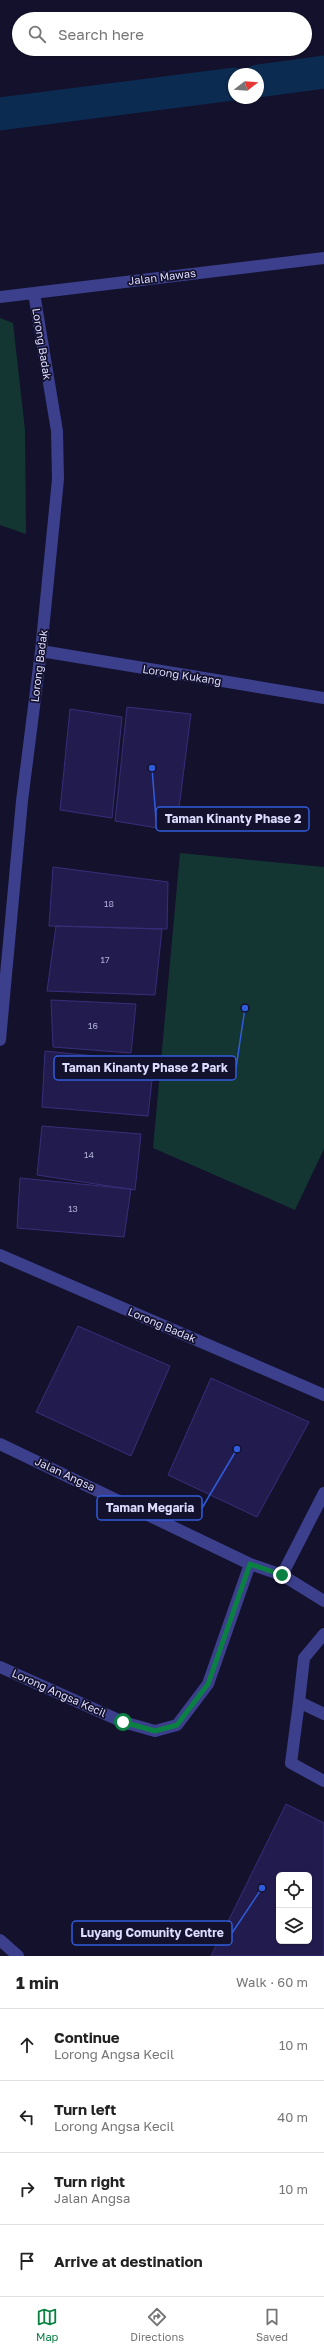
<!DOCTYPE html>
<meta charset="utf-8">
<style>
:root{--surface:#fff;--page:#f2f2f2;--text:#222;--muted:#767676;--line:#e0e0e0;--accent:#0b8043}
body{margin:0;font-family:"Golos Text",sans-serif;background:var(--page);color:var(--text)}
.controls{position:absolute;right:12px;bottom:12px;display:grid;overflow:hidden;border-radius:6px;box-shadow:0 1px 3px #0004}
.controls button{width:36px;height:36px;display:grid;place-items:center;padding:0;border:0;border-bottom:1px solid var(--line);background:var(--surface);color:var(--text);font:20px sans-serif}
.compass{position:absolute;left:228px;top:68px;width:36px;height:36px;border-radius:50%;background:var(--surface);box-shadow:0 1px 3px #0004;rotate:73deg}
.stop{position:absolute;width:12px;height:12px;margin:-9px;border:3px solid #0b8043;border-radius:50%;background:#fff}
.stop.end{background:#0b8043;border-color:#fff;box-shadow:0 1px 4px #0008}
.list{margin:0;padding:0;list-style:none}
h2{display:flex;justify-content:space-between;align-items:center;height:52px;margin:0;padding:0 16px;font-size:17px}
h2 small{font-size:13px;font-weight:400;color:var(--muted)}
.list li{display:grid;grid-template-columns:26px 1fr auto;gap:12px;align-items:center;box-sizing:border-box;height:72px;padding:0 16px;border-top:1px solid var(--line)}
.list b{display:block;font-size:15px;white-space:nowrap}
.list p{margin:0;font-size:13px;white-space:nowrap;color:var(--muted)}
.list em{font-size:13px;font-style:normal;color:var(--muted)}
.icon{flex:none;width:22px;height:22px;fill:none;stroke:currentColor;stroke-width:2;stroke-linecap:round;stroke-linejoin:round}
.map{position:relative;flex:none;width:324px;height:1956px;overflow:hidden}
.search{position:absolute;background:var(--surface);box-shadow:0 1px 3px #0004;left:12px;right:12px;top:12px;height:44px;display:flex;align-items:center;gap:10px;box-sizing:border-box;padding:0 14px;border-radius:22px;color:var(--muted);font-size:15px}
.sheet{height:340px;background:var(--surface)}
nav{display:flex;justify-content:space-around;align-items:center;box-sizing:border-box;height:56px;border-top:1px solid var(--line);background:var(--surface);font-size:11px;color:var(--muted)}
nav a{display:grid;justify-items:center;gap:2px}
nav .on{color:var(--accent)}
.map>svg:first-child{display:block}
.park{fill:#143632}
.lines{fill:none;stroke-linecap:round;stroke-linejoin:round}
.canal{stroke:#0c2b50;stroke-width:33}
.building{fill:#221c4e;stroke:#372e7a;fill-rule:evenodd}
.lane{stroke:#3b3f8c;stroke-width:12}
.street{stroke:#3b3f8c;stroke-width:12}
.route{stroke:#0b8043;stroke-width:5}
.labels{text-anchor:middle;stroke-width:3.5;stroke-linejoin:round;paint-order:stroke}
.number-label{font-size:9px;fill:#aeacd3}
.street-label{font-size:11px;fill:#dddcff;stroke:#13112c}
.leader{fill:none;stroke:#305cdc;stroke-width:1.5}
.callout-dot{fill:#305cdc;stroke:#13112c;stroke-width:1.5}
.callout{fill:#13112c;stroke:#305cdc;stroke-width:1.5}
.callout-label{font-size:12px;text-anchor:middle;font-weight:bold;fill:#dddcff}
</style>
<div class="map">
<svg width="324" height="1956" viewBox="0 0 324 1956">
<rect width="100%" height="100%" fill="#13112c"/>
<path class="park" d="M 0,318 L 13,323 L 25,430 L 26,534 L 0,525 Z
M 180,853 L 324,867 L 324,1149 L 295,1210 L 153,1148 Z"/>
<g class="lines">
<path class="canal" d="M 258,81 L 324,72
M 0,114 L 234,84"/>
</g>
<path class="building" d="M 127,707 L 191,714 L 176,831 L 115,821 Z
M 70,709 L 122,717 L 112,818 L 60,810 Z
M 53,867 L 168,882 L 167,929 L 49,926 Z
M 56,926 L 162,929 L 155,995 L 47,991 Z
M 51,1000 L 136,1004 L 131,1053 L 53,1047 Z
M 45,1051 L 154,1062 L 148,1116 L 42,1107 Z
M 42,1126 L 141,1134 L 135,1190 L 37,1175 Z
M 20,1178 L 131,1189 L 124,1237 L 17,1228 Z
M 78,1326 L 170,1366 L 131,1456 L 36,1412 Z
M 211,1378 L 309,1422 L 257,1517 L 168,1475 Z
M 286,1804 L 324,1823 L 324,1956 L 211,1956 ZM 279,1875 L 309,1875 L 309,1941 L 279,1941 Z"/>
<g class="lines">
<path class="lane" d="M 324,1634 L 304,1658 L 299,1702 L 324,1714
M 299,1702 L 291,1763 L 324,1781"/>
<path class="street" d="M 0,297 L 324,258
M 41,651 L 324,698
M 0,1040 L 22,801 L 41,651 L 58,479 L 57,431 L 34,293
M 0,1255 L 324,1395
M 0,1444 L 250,1564 L 282,1575 L 324,1601
M 282,1575 L 324,1493
M 0,1667 L 123,1722 L 155,1731 L 177,1725 L 208,1684 L 250,1564
M 0,1940 L 18,1956"/>
</g>
<g class="lines">
<path class="route" d="M 123,1722 L 155,1731 L 177,1725 L 208,1684 L 250,1564 L 282,1575"/>
</g>
<g class="labels">
<g class="number-label">
<text x="109" y="907">18</text>
<text x="105" y="963">17</text>
<text x="93" y="1029">16</text>
<text x="89" y="1158">14</text>
<text x="73" y="1212">13</text>
</g>
<g class="street-label">
<text transform="translate(162 277) rotate(-7)" y="4">Jalan Mawas</text>
<text transform="translate(42 344) rotate(81)" y="4">Lorong Badak</text>
<text transform="translate(39 666) rotate(-83)" y="4">Lorong Badak</text>
<text transform="translate(182 675) rotate(9)" y="4">Lorong Kukang</text>
<text transform="translate(162 1325) rotate(23)" y="4">Lorong Badak</text>
<text transform="translate(65 1474) rotate(25)" y="4">Jalan Angsa</text>
<text transform="translate(59 1693) rotate(24)" y="4">Lorong Angsa Kecil</text>
</g>
</g>
<path class="leader" d="M152 768L156 819M245 1008L236 1068M237 1449L202 1508M262 1888L232 1933"/>
<g class="callout-dot">
<circle cx="152" cy="768" r="4"/>
<circle cx="245" cy="1008" r="4"/>
<circle cx="237" cy="1449" r="4"/>
<circle cx="262" cy="1888" r="4"/>
</g>
<g class="callout">
<rect x="156" y="807" width="153" height="24" rx="4"/>
<rect x="54" y="1056" width="182" height="24" rx="4"/>
<rect x="97" y="1496" width="105" height="24" rx="4"/>
<rect x="72" y="1921" width="160" height="24" rx="4"/>
</g>
<g class="callout-label">
<text x="233" y="823">Taman Kinanty Phase 2</text>
<text x="145" y="1072">Taman Kinanty Phase 2 Park</text>
<text x="150" y="1512">Taman Megaria</text>
<text x="152" y="1937">Luyang Comunity Centre</text>
</g>
</svg>
<div class="controls">
<button><svg class="icon" aria-label="locate" viewBox="0 0 24 24"><circle cx="12" cy="12" r="6"/><path d="M12 2v4M12 18v4M2 12h4M18 12h4"/></svg></button>
<button><svg class="icon" aria-label="layers" viewBox="0 0 24 24"><path d="M12 4l9 5-9 5-9-5zM3 14l9 5 9-5"/></svg></button>
</div>
<svg class="compass" viewBox="-18 -18 36 36"><path d="M0-13l5 13h-10z" fill="#e53935"/><path d="M0 13l5-13h-10z" fill="#767676"/></svg>
<div class="stop" style="left:123px;top:1722px"></div>
<div class="stop end" style="left:282px;top:1575px"></div>
<div class="search"><svg class="icon" aria-label="search" viewBox="0 0 24 24"><circle cx="10" cy="10" r="6"/><path d="M15 15l6 6"/></svg>Search here</div>
</div>
<section class="sheet">
<h2>1 min<small>Walk · 60 m</small></h2>
<ul class="list">
<li><svg class="icon" aria-label="ahead" viewBox="0 0 24 24"><path d="M12 20V5M6 11l6-6 6 6"/></svg><div><b>Continue</b><p>Lorong Angsa Kecil</p></div><em>10 m</em></li>
<li><svg class="icon" aria-label="left" viewBox="0 0 24 24"><path d="M17 20v-9H6M10 6l-5 5 5 5"/></svg><div><b>Turn left</b><p>Lorong Angsa Kecil</p></div><em>40 m</em></li>
<li><svg class="icon" aria-label="right" viewBox="0 0 24 24"><path d="M7 20v-9h11M14 6l5 5-5 5"/></svg><div><b>Turn right</b><p>Jalan Angsa</p></div><em>10 m</em></li>
<li><svg class="icon" aria-label="arrive" viewBox="0 0 24 24"><path d="M6 21V4h12l-3 4 3 4H6"/></svg><div><b>Arrive at destination</b></div></li>
</ul>
</section>
<nav>
<a class="on"><svg class="icon" aria-label="map" viewBox="0 0 24 24"><path d="M3 6l6-2 6 2 6-2v14l-6 2-6-2-6 2zM9 4v14M15 6v14"/></svg>Map</a>
<a><svg class="icon" aria-label="directions" viewBox="0 0 24 24"><path d="M12 3l9 9-9 9-9-9zM9 14v-3h6M13 9l2 2-2 2"/></svg>Directions</a>
<a><svg class="icon" aria-label="saved" viewBox="0 0 24 24"><path d="M7 4h10v16l-5-4-5 4z"/></svg>Saved</a>
</nav>
